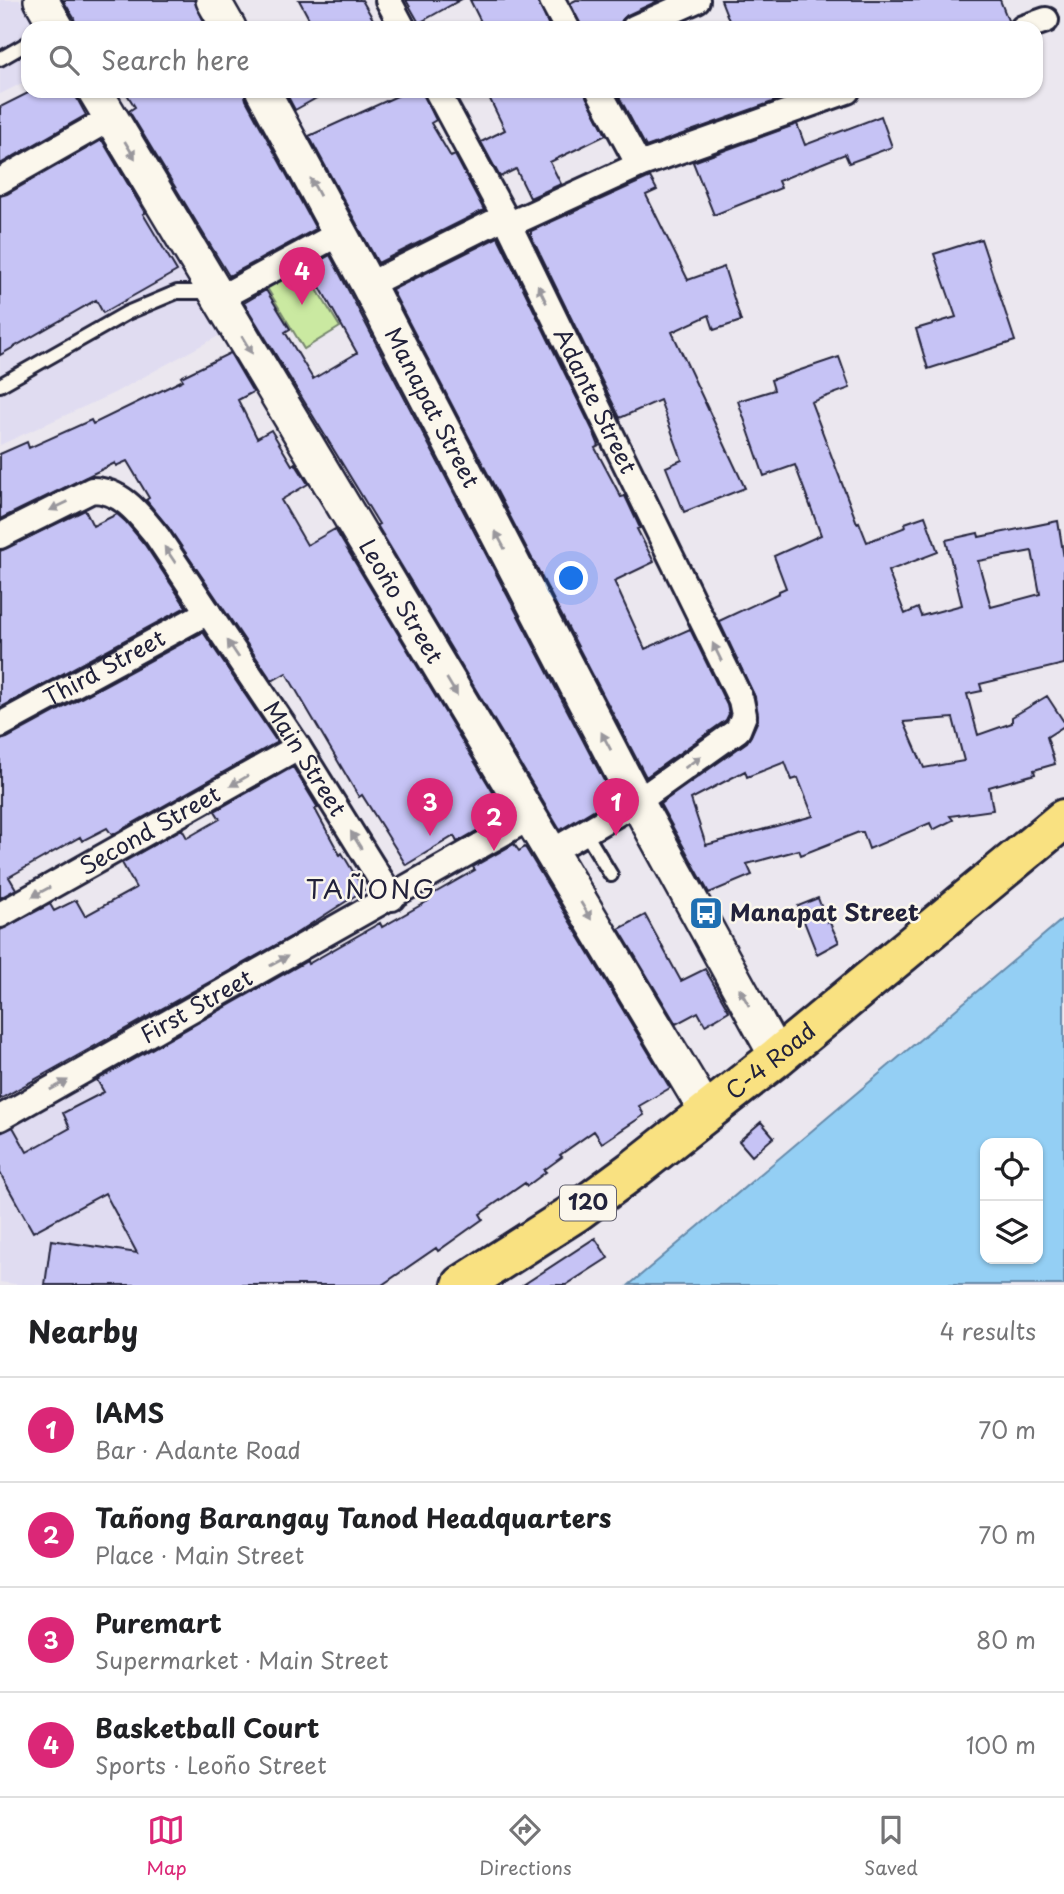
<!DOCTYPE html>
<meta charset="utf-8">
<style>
:root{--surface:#fff;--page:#f2f2f2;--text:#202124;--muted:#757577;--line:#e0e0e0;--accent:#db2777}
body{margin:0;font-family:"Playpen Sans",sans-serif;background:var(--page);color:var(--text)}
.controls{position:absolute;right:21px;bottom:21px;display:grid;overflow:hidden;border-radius:14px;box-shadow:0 2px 5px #0004}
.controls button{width:63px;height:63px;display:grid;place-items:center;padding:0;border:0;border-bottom:2px solid var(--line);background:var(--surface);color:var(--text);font:35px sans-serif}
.you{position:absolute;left:572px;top:579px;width:24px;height:24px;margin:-18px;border:5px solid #fff;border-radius:50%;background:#1a73e8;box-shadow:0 0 0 10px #1a73e833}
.badge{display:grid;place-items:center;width:46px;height:46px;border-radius:50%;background:var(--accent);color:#fff;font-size:23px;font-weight:700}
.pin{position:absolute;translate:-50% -58px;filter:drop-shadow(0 2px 4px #0008)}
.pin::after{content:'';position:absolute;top:37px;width:24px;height:21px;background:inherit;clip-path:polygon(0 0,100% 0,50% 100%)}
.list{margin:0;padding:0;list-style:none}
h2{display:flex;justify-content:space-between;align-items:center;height:91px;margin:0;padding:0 28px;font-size:30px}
h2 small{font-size:23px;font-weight:400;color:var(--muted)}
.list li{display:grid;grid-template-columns:46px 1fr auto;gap:21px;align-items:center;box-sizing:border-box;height:105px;padding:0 28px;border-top:2px solid var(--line)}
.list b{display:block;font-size:26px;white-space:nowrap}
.list p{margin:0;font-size:23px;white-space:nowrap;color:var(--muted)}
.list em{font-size:23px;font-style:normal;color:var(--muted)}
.icon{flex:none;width:38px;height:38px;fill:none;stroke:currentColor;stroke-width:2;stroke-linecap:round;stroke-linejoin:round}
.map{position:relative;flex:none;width:1064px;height:1285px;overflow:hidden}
.search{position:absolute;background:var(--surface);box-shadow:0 2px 5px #0004;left:21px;right:21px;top:21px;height:77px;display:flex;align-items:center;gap:18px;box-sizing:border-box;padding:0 24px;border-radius:21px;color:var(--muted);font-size:26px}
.sheet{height:511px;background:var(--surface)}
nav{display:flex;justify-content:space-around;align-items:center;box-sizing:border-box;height:98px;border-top:2px solid var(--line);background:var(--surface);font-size:19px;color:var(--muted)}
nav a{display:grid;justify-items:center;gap:4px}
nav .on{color:var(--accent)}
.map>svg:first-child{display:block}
.built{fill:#e0dcf1}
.green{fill:#cae9a1;stroke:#76866e;stroke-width:2}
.water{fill:#94cff4;stroke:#668aaa;stroke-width:2;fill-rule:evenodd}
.building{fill:#c6c3f5;stroke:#22223b;stroke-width:2;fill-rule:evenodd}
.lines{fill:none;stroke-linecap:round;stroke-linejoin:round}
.lane-casing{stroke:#22223b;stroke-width:18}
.street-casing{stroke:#22223b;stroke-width:30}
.secondary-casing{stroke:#22223b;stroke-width:38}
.highway-casing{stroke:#22223b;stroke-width:44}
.lane{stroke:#fbf7ec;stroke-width:12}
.street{stroke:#fbf7ec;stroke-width:24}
.secondary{stroke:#fbf7ec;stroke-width:33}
.highway{stroke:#f9e181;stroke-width:38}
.oneway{fill:#99979c}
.labels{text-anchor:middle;stroke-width:5;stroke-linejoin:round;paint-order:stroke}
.shield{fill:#fbf7ec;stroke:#636270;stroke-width:2}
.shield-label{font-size:21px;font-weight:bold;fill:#22223b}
.street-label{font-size:23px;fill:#22223b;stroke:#fbf7ec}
.poi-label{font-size:23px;font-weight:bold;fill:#22223b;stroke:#fbf7ec;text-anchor:start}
.quarter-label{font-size:26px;letter-spacing:2px;fill:#22223b;stroke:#fbf7ec}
</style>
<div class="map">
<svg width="1064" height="1285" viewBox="0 0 1064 1285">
<rect width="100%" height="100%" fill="#ebe7ef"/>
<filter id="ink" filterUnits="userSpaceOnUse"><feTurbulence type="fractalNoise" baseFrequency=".0143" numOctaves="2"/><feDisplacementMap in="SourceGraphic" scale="14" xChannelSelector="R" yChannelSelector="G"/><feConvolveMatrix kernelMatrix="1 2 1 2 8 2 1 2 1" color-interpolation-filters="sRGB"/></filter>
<g filter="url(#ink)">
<path class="built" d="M 0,0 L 20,0 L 38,28 L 28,28 L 28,80 L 0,94 Z
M 122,169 L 222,334 L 114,393 L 0,445 L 0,240 Z
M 96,1070 L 171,1212 L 188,1285 L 23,1285 L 0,1282 L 0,1124 Z"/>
<path class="green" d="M 300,262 L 340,327 L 304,349 L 264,283 Z"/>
<path class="water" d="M 1064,918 L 1064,1285 L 629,1285 ZM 985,1143 L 1038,1143 L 1038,1259 L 985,1259 Z"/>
<path class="building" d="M 63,0 L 194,0 L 206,26 L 201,28 L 76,28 L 74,18 Z
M 299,0 L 362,0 L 378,28 L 314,28 Z
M 406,0 L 460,0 L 419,23 Z
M 470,0 L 537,0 L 550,28 L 484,28 Z
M 576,0 L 660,0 L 627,15 L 622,20 L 619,28 L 582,28 L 570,3 Z
M 721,0 L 1000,0 L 1009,23 L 1009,28 L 732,28 Z
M 32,91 L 73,91 L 86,115 L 0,164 L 0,107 Z
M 125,91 L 244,91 L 246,100 L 316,229 L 229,276 L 129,111 L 135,107 Z
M 285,91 L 329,91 L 295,110 Z
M 408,91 L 422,91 L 436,120 L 431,123 L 451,157 L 455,155 L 484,210 L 378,263 L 309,136 Z
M 486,91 L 584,91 L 606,135 L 550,162 L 561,184 L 530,198 L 516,169 L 500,177 L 481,142 L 505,130 Z
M 616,91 L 803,91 L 646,147 Z
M 881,116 L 892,147 L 849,163 L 845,154 L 778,181 L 781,188 L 714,215 L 693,162 L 797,124 L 805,145 Z
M 102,140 L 145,213 L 143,214 L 177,271 L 103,313 L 96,300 L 0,355 L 0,196 L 7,194 Z
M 650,177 L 657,190 L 646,195 L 688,280 L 724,267 L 741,321 L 714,330 L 709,315 L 672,332 L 745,488 L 684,512 L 666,467 L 682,460 L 660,400 L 620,418 L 531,236 L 531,231 Z
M 498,237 L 593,431 L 599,446 L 595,448 L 621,497 L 625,496 L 640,528 L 637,529 L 654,562 L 614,581 L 645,649 L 690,629 L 727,705 L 729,714 L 726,720 L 646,777 L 392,290 Z
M 981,239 L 1015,341 L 928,369 L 916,329 L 956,317 L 934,254 Z
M 330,255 L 613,798 L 560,830 L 377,525 L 379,524 L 244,303 L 266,290 L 290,329 L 285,332 L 313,379 L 357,353 L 320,287 L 318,288 L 306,268 Z
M 230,353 L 253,392 L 238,400 L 257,438 L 271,430 L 292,465 L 295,463 L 308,484 L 281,500 L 307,545 L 335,529 L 503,809 L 496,813 L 499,818 L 457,842 L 454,836 L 406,865 L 362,795 L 359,797 L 286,673 L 272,681 L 169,528 L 146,500 L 149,498 L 127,461 L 116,466 L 115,463 L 0,519 L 0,454 L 27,442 L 29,448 L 91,420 L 93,424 L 183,380 L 181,377 Z
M 839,357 L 850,388 L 811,402 L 857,523 L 859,522 L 867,542 L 906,527 L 905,523 L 925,516 L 938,552 L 888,571 L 905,614 L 918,608 L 921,616 L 962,605 L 946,540 L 978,533 L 979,537 L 1058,521 L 1064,558 L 1064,664 L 980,684 L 982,691 L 967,694 L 978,735 L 1012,723 L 1012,717 L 1047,696 L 1064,722 L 1064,726 L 1047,737 L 1055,764 L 1034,770 L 1035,774 L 989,787 L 993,810 L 950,816 L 953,820 L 933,830 L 930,823 L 869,849 L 863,832 L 859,832 L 801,855 L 799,850 L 747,864 L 752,875 L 709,893 L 660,804 L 747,742 L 751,736 L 758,720 L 755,697 L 719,621 L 779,593 L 779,591 L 786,588 L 774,556 L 821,535 L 795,465 L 764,476 L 738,401 L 774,390 L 771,380 ZM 1032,551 L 1040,594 L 991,607 L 978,561 ZM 953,718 L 964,761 L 924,768 L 904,722 ZM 785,762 L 792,780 L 798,778 L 813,816 L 706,845 L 691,799 L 745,771 L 747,777 Z
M 85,510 L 93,526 L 117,514 L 126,522 L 145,545 L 186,607 L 0,708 L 0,551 Z
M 203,632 L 277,742 L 112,835 L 107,828 L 82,841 L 80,837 L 9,877 L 16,889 L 0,898 L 0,740 L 7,738 Z
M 293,767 L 318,808 L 315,809 L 340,855 L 342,853 L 364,890 L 292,936 L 0,1099 L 0,930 L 50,904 L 54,911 L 76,900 L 85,916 L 136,888 L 122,863 L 182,829 L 187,838 L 220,819 L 215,811 Z
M 514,844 L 519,851 L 525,847 L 670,1088 L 639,1106 L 644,1115 L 602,1143 L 594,1131 L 560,1155 L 562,1157 L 544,1170 L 546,1172 L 527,1186 L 525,1183 L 480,1214 L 483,1219 L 438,1251 L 436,1248 L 382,1285 L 45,1285 L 51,1240 L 137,1253 L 105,1193 L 33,1232 L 0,1173 L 0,1133 L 13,1127 L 27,1152 L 70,1128 L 63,1113 L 104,1092 L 97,1080 L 307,961 L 308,964 L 380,923 L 382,927 L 428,901 L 426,898 L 475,870 L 473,867 Z
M 818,898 L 827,922 L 829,921 L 839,942 L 817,954 L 798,906 Z
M 645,915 L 681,981 L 705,969 L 729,1011 L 705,1025 L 698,1012 L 676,1024 L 619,929 Z
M 761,1122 L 774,1137 L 752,1156 L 739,1141 Z
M 595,1238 L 608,1258 L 566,1285 L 523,1285 Z"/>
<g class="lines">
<g class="lane-casing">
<path id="lane" d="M 0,59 L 28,43
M 0,385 L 127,313 L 177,292 L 211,292
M 585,832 L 611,875"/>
</g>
<g class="street-casing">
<g id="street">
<path d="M 388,0 L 403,28"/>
<path d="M 552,0 L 567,28"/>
<path d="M 634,28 L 697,0"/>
<path d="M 1023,28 L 1046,20"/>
<path id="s1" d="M 437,91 L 507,221 L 741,700 L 744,715 L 738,730 L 637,802 L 551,852"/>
<path d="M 599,91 L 639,165"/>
<path d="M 0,181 L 111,118"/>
<path d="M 368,285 L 498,220 L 517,221 L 639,165 L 847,91"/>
<path d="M 215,292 L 231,292 L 340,233"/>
<path id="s2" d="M 0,536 L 92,490 C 122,490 139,514 157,536 L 298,747 L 392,898"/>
<path id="s3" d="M 0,725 L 208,612"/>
<path id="s4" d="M 0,915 L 298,747"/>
<path id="s5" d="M 0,1118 L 531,817"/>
</g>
</g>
<g class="secondary-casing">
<g id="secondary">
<path d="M 41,0 L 57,28"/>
<path d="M 213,0 L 229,28"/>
<path id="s6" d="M 95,91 L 706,1111"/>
<path id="s7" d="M 263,91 L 368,285 L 637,802 L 777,1057"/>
</g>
</g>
<g class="highway-casing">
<g id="highway">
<path id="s8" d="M 462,1285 L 576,1212 L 637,1167 L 777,1057 L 1064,819"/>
</g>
</g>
<use href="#lane" class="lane"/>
<use href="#street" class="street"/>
<use href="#secondary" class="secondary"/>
<use href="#highway" class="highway"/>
</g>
<defs><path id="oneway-solid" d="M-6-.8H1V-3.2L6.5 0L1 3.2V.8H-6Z" transform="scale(1.75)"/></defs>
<g class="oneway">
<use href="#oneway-solid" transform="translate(130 150) rotate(59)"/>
<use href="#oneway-solid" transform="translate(315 187) rotate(-118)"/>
<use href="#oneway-solid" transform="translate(542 294) rotate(-116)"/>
<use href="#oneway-solid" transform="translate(247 345) rotate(59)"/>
<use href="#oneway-solid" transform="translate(59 506) rotate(154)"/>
<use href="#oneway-solid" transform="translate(500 540) rotate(-118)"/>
<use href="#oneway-solid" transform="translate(170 555) rotate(-124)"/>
<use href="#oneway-solid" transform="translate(233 649) rotate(-124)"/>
<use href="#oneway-solid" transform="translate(717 652) rotate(-116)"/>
<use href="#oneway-solid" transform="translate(452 687) rotate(59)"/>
<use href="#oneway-solid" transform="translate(606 741) rotate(-118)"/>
<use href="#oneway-solid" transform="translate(693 762) rotate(-36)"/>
<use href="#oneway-solid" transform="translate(239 781) rotate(150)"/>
<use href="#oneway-solid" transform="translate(356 840) rotate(-122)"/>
<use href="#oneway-solid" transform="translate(41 892) rotate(151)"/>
<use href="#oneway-solid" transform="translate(586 911) rotate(59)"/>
<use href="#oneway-solid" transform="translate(279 961) rotate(-29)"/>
<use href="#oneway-solid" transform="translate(744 997) rotate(-119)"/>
<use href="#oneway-solid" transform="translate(59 1085) rotate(-29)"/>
</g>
</g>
<defs>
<g id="bus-square" transform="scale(1.75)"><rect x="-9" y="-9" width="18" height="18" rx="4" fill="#1f6fb2" stroke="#fbf7ec"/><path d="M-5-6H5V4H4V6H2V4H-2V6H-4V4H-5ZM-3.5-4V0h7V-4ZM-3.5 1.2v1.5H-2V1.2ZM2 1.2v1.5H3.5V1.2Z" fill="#fff"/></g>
</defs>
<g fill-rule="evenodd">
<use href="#bus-square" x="706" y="913"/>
</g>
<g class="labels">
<rect class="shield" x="560" y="1185.5" width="56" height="35" rx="5"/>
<g class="shield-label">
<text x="588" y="1210">120</text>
</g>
<g class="street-label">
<text dy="8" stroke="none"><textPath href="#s1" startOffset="348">Adante Street</textPath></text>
<text dy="8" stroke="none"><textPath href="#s7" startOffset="359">Manapat Street</textPath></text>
<text dy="8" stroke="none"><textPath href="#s6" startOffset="595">Leoño Street</textPath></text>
<text dy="8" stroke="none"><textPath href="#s3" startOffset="119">Third Street</textPath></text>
<text dy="8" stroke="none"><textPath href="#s2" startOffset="453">Main Street</textPath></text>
<text dy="8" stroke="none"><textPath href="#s4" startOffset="172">Second Street</textPath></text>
<text dy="8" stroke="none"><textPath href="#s5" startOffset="226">First Street</textPath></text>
<text dy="8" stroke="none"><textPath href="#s8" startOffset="382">C-4 Road</textPath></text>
</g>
<g class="poi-label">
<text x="730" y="921">Manapat Street</text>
</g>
<g class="quarter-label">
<text x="371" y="899">TAÑONG</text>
</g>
</g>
</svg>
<div class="controls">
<button><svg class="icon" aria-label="locate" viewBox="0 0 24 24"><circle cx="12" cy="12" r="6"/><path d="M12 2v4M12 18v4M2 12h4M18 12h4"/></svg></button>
<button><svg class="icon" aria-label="layers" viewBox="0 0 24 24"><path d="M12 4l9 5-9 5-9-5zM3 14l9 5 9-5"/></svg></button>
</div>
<div class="you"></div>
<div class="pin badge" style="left:616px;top:836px">1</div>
<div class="pin badge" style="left:494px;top:851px">2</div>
<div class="pin badge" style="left:430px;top:836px">3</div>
<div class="pin badge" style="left:302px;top:305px">4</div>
<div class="search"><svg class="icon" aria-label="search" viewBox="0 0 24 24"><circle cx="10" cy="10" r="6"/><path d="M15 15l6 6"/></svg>Search here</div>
</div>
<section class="sheet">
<h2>Nearby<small>4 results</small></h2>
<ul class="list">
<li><span class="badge">1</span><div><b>IAMS</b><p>Bar · Adante Road</p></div><em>70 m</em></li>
<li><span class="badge">2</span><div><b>Tañong Barangay Tanod Headquarters</b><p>Place · Main Street</p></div><em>70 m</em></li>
<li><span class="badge">3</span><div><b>Puremart</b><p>Supermarket · Main Street</p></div><em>80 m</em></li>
<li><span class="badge">4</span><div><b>Basketball Court</b><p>Sports · Leoño Street</p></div><em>100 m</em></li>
</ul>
</section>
<nav>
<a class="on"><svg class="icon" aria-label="map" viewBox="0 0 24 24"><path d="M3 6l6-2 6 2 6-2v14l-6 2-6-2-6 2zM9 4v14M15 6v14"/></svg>Map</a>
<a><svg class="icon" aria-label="directions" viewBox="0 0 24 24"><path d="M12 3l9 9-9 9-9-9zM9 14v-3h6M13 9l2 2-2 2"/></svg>Directions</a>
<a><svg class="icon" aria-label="saved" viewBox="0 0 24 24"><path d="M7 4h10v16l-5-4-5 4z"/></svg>Saved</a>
</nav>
